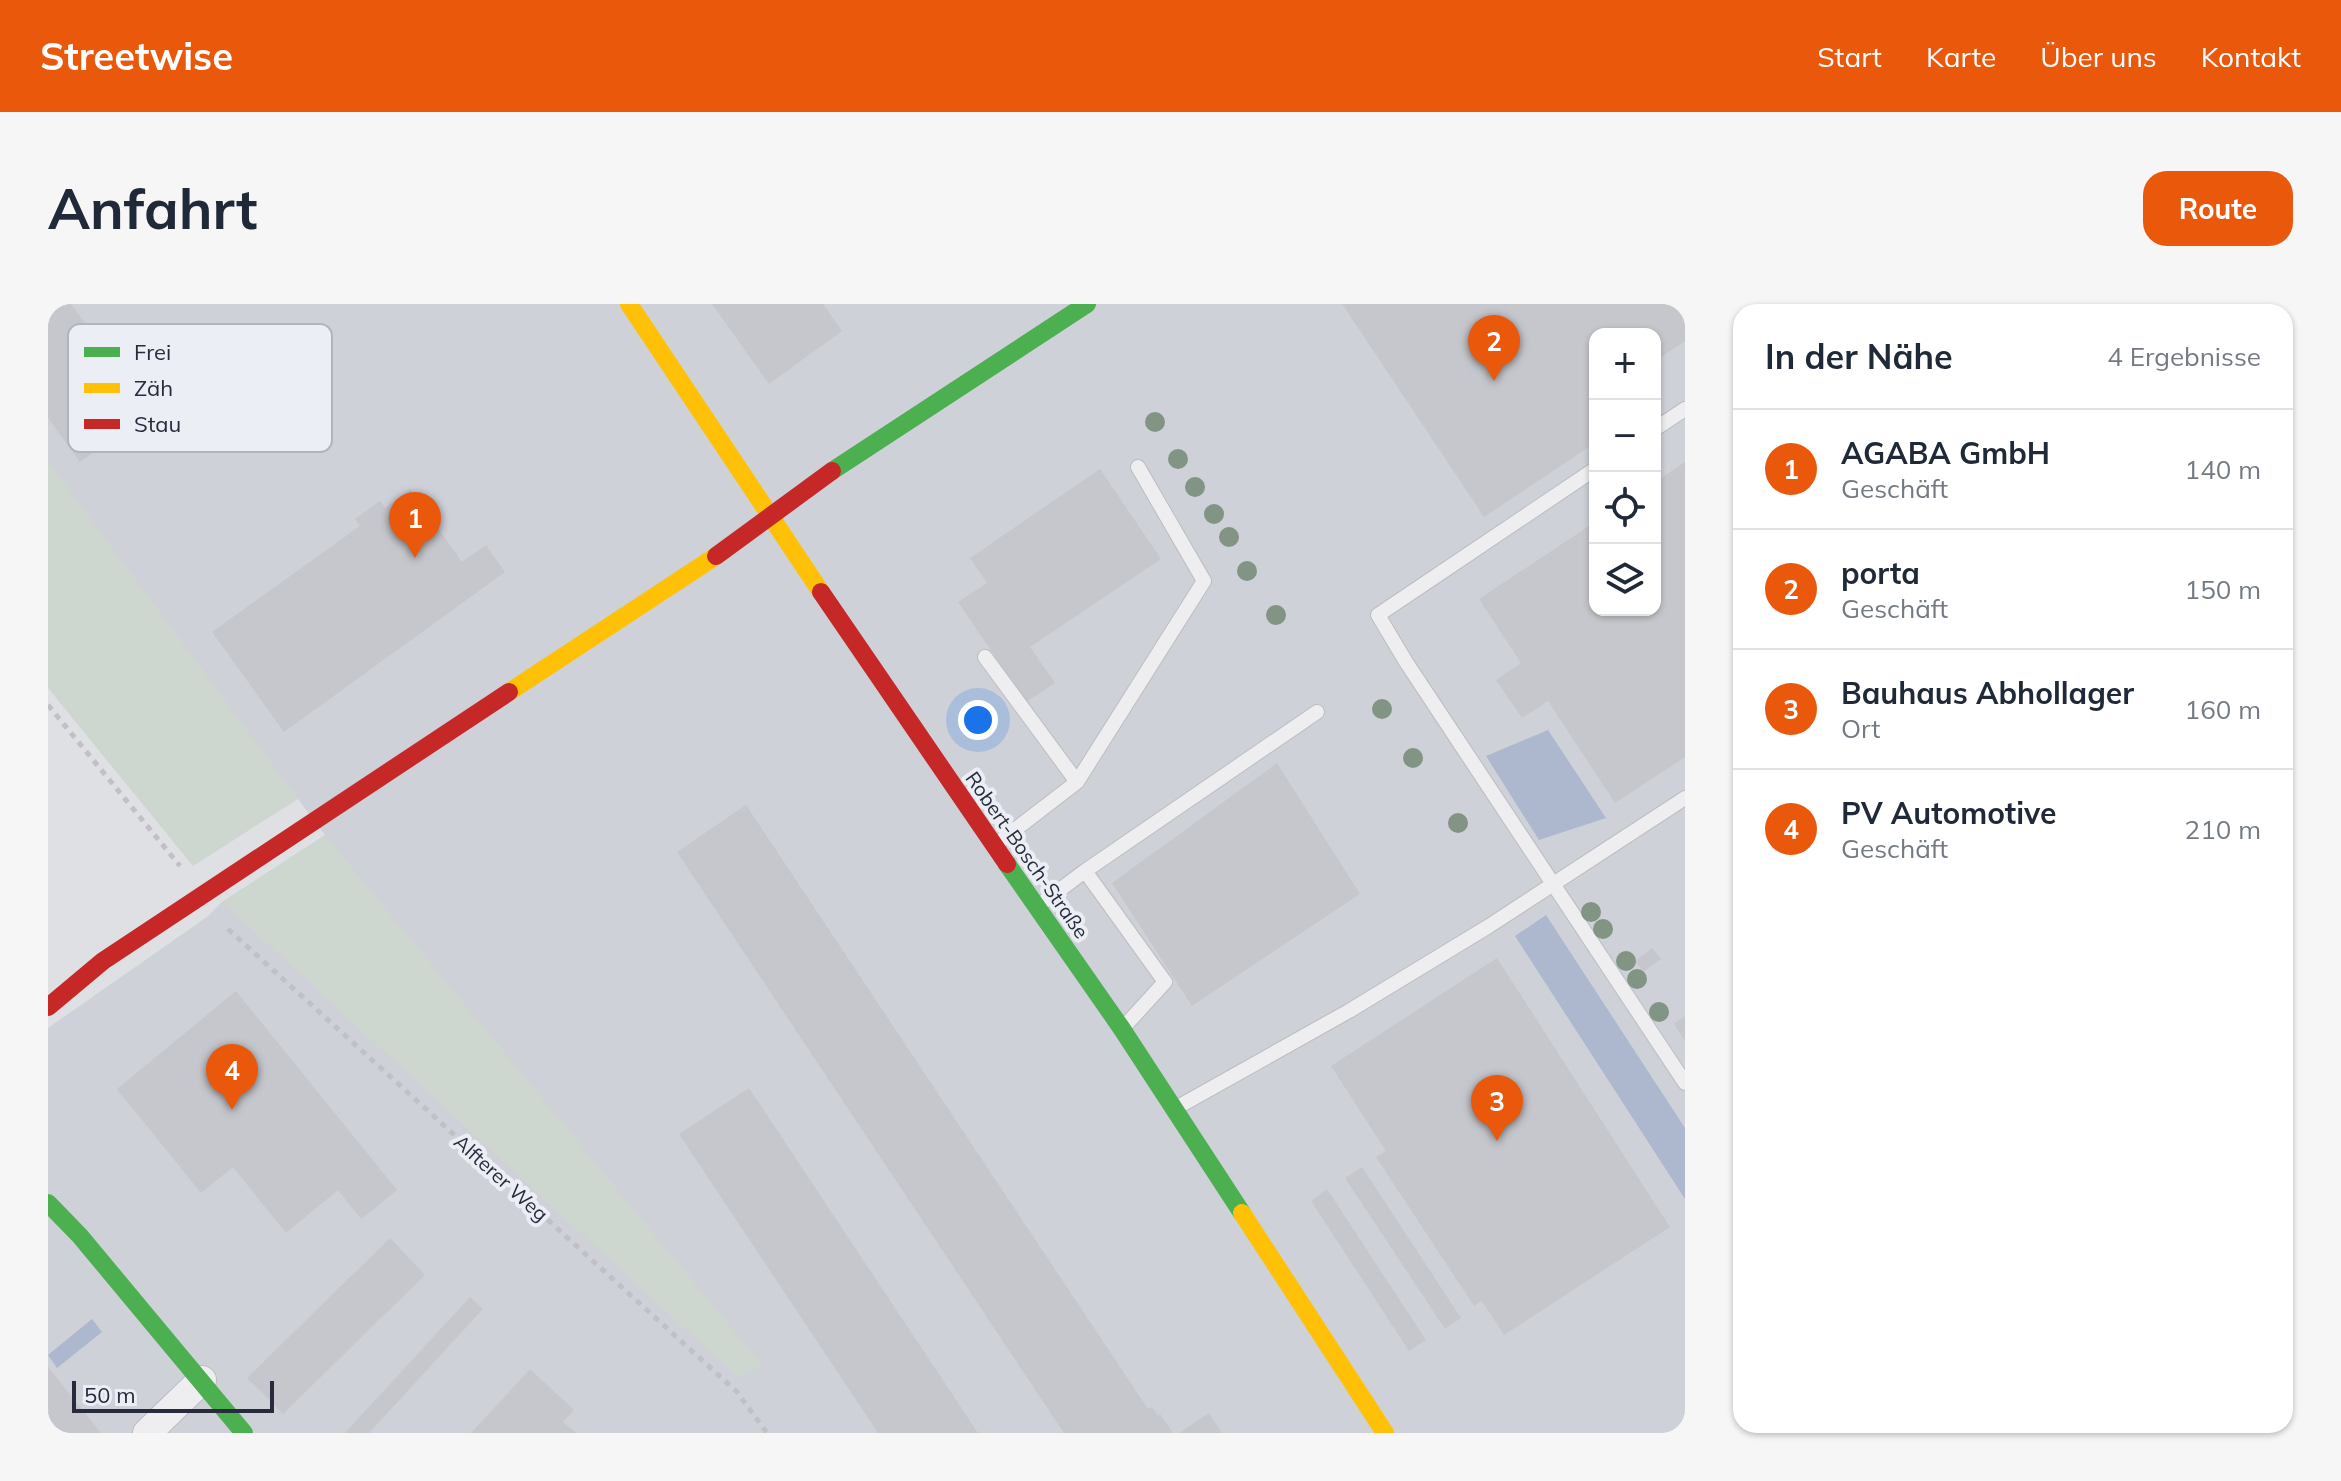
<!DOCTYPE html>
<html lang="de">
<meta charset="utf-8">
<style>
:root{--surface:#fff;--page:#f6f6f7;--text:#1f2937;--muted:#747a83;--line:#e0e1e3;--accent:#ea580c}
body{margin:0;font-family:Mulish,sans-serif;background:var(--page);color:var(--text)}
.controls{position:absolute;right:24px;top:24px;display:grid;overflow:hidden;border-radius:16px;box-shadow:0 2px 6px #0004}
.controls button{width:72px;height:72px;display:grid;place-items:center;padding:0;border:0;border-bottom:2px solid var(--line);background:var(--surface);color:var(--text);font:40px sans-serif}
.scale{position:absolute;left:24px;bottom:20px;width:202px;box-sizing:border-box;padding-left:8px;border:4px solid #272b3b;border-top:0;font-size:22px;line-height:28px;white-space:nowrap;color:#272b3b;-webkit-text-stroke:6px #ebeef4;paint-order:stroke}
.you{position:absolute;left:930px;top:416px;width:28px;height:28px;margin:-20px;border:6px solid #fff;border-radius:50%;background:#1a73e8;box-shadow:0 0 0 12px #1a73e833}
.badge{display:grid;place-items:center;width:52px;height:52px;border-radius:50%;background:var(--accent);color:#fff;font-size:26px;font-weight:700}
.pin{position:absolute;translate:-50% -66px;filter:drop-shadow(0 2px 4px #0008)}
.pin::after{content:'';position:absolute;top:42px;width:28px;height:24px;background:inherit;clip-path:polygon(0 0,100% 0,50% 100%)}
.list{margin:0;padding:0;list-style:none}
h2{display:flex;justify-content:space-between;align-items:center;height:104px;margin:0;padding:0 32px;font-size:34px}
h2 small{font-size:26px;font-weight:400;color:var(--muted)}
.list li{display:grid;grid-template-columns:52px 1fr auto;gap:24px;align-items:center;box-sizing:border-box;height:120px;padding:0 32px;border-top:2px solid var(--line)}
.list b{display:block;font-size:30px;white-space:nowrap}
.list p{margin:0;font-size:26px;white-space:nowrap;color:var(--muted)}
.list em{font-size:26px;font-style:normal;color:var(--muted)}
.icon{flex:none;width:44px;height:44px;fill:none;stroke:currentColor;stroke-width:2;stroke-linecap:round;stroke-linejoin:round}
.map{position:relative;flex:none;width:1637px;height:1129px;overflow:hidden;border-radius:24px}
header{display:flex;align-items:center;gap:48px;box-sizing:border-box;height:112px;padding:0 40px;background:var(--accent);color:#fff}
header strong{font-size:38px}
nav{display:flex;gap:44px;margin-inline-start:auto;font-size:28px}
.intro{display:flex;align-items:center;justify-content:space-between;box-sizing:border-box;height:192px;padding:0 48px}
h1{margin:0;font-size:56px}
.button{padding:20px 36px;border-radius:24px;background:var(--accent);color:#fff;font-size:28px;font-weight:700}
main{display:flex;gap:48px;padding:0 48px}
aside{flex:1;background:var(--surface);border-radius:24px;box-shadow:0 2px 6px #0004}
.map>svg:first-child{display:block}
.built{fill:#ced1d8;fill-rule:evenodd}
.green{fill:#cdd7cf}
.water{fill:#adb8ce}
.building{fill:#c6c7cc}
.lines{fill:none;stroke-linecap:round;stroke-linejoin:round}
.lane-casing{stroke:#bbbdc1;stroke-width:16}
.street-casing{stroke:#bbbdc1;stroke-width:30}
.path{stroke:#c0c1c7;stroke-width:5;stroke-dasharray:6 6;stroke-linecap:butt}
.lane{stroke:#eeeef0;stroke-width:14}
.street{stroke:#eeeef0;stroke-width:28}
.fast{stroke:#4caf50;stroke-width:18}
.slow{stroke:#ffc107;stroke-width:18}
.jam{stroke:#c62828;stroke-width:18}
.jam-bridge{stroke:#c62828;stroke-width:18}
.tree{fill:#829484}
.labels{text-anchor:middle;stroke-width:8;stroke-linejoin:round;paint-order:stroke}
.street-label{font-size:20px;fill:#272b3b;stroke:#ebeef4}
.key{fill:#ebeef4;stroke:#b0b4bc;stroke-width:2}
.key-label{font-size:22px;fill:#272b3b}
</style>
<header>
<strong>Streetwise</strong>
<nav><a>Start</a><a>Karte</a><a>Über uns</a><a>Kontakt</a></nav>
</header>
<div class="intro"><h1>Anfahrt</h1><a class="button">Route</a></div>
<main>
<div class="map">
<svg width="1637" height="1129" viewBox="0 0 1637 1129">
<rect width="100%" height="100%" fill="#dee0e4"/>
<path class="built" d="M 0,0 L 1637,0 L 1637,1129 L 0,1129 L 0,724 L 159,613 L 174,598 L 277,531 L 0,162 ZM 1547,30 L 1607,30 L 1607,306 L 1547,306 Z"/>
<path class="green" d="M 0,157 L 250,495 L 145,562 L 0,384 Z
M 277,531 L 715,1062 L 689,1073 L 174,598 Z"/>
<path class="water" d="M 1500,426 L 1558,514 L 1491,536 L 1438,452 Z
M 1498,611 L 1637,824 L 1637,895 L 1467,632 Z
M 44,1015 L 54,1028 L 9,1064 L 0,1051 Z"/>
<path class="building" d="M 0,0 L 23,0 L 101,108 L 32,158 L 0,114 Z
M 664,0 L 775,0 L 794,27 L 721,80 Z
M 1294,0 L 1637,0 L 1637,37 L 1607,57 L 1607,30 L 1547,30 L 1547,139 L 1436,213 Z
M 1637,158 L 1637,453 L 1567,499 L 1500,397 L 1474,414 L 1448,376 L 1473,359 L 1431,295 L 1547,218 L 1547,306 L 1607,306 L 1607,178 Z
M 1052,165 L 1113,255 L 982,343 L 1007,379 L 978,398 L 910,298 L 939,279 L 922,254 Z
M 362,185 L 414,258 L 438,241 L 457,268 L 236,428 L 164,328 L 312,222 L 307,215 L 332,197 L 337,204 Z
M 1229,459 L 1312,590 L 1144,702 L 1064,579 Z
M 698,501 L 1100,1105 L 1104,1103 L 1110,1112 L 1112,1110 L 1125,1129 L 1016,1129 L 629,548 Z
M 1604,644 L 1613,655 L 1595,668 L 1587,657 Z
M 1449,654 L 1622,923 L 1456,1031 L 1434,997 L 1426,1002 L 1328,853 L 1338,847 L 1283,762 Z
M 188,687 L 349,886 L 313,915 L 290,886 L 238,929 L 185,863 L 153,889 L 69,785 Z
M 1637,712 L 1637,737 L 1626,720 Z
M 701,784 L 930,1129 L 830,1129 L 631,830 Z
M 1314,863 L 1413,1014 L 1397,1025 L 1297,874 Z
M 1279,885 L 1378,1036 L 1361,1047 L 1263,897 Z
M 342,934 L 377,971 L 235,1110 L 199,1074 Z
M 422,993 L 435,1005 L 321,1129 L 297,1129 Z
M 0,1063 L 53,1129 L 0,1129 Z
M 482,1065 L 526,1106 L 515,1118 L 528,1129 L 423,1129 Z
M 1161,1109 L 1174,1129 L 1131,1129 Z"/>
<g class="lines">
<g class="lane-casing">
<path id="lane" d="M 1607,125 L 1637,105
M 1547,165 L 1330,311 L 1358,358 L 1637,779
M 937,353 L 1029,478 L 947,541
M 1029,478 L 1156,277 L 1090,163
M 1037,567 L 1269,408
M 990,602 L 1037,567 L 1117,678 L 1074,725
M 1128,804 L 1301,707 L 1441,622 L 1637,494"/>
</g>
<g class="street-casing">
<path id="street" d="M 99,1129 L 154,1076"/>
</g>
<path class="path" d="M 0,401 L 132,562
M 180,625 L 689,1088 L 719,1129"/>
<use href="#lane" class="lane"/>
<use href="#street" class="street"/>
<path class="fast" d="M 784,167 L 1039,0
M 959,560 L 1074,725 L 1194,909
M 0,899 L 32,932 L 196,1129"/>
<path class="slow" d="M 581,0 L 773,288
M 461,388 L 668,252
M 1194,909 L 1337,1129"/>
<path class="jam" d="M 773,288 L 959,560
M 0,703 L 55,657 L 461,388"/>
<path class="jam-bridge" d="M 668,252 L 784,167"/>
</g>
<g class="tree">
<circle cx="1107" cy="118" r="10"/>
<circle cx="1130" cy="155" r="10"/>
<circle cx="1147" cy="183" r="10"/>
<circle cx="1166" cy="210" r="10"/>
<circle cx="1181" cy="233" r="10"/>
<circle cx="1199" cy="267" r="10"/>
<circle cx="1228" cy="311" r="10"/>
<circle cx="1334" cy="405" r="10"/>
<circle cx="1365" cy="454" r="10"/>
<circle cx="1410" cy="519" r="10"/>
<circle cx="1543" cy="608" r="10"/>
<circle cx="1555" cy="625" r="10"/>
<circle cx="1578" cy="657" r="10"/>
<circle cx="1589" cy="675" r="10"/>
<circle cx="1611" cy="708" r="10"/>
</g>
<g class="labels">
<g class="street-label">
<text transform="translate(979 551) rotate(55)" y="7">Robert-Bosch-Straße</text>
<text transform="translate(453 874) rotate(42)" y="7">Alfterer Weg</text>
</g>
</g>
<rect x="20" y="20" width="264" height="128" rx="12" class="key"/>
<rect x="36" y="43" width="36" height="10" fill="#4caf50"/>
<rect x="36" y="79" width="36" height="10" fill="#ffc107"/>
<rect x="36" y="115" width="36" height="10" fill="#c62828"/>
<g class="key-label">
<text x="86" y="56">Frei</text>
<text x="86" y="92">Zäh</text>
<text x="86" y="128">Stau</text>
</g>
</svg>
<div class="controls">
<button>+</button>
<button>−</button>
<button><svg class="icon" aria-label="locate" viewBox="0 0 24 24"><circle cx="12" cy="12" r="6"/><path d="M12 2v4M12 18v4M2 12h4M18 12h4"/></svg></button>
<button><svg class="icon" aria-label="layers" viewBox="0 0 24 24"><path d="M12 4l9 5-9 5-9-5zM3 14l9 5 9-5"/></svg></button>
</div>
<div class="scale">50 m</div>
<div class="you"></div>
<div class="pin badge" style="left:367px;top:254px">1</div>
<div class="pin badge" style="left:1446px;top:77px">2</div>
<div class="pin badge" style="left:1449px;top:837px">3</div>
<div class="pin badge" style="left:184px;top:806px">4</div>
</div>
<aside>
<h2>In der Nähe<small>4 Ergebnisse</small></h2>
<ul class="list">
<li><span class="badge">1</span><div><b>AGABA GmbH</b><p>Geschäft</p></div><em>140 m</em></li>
<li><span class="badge">2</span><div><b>porta</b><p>Geschäft</p></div><em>150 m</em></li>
<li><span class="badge">3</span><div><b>Bauhaus Abhollager</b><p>Ort</p></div><em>160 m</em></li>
<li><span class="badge">4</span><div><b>PV Automotive</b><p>Geschäft</p></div><em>210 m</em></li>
</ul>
</aside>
</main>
